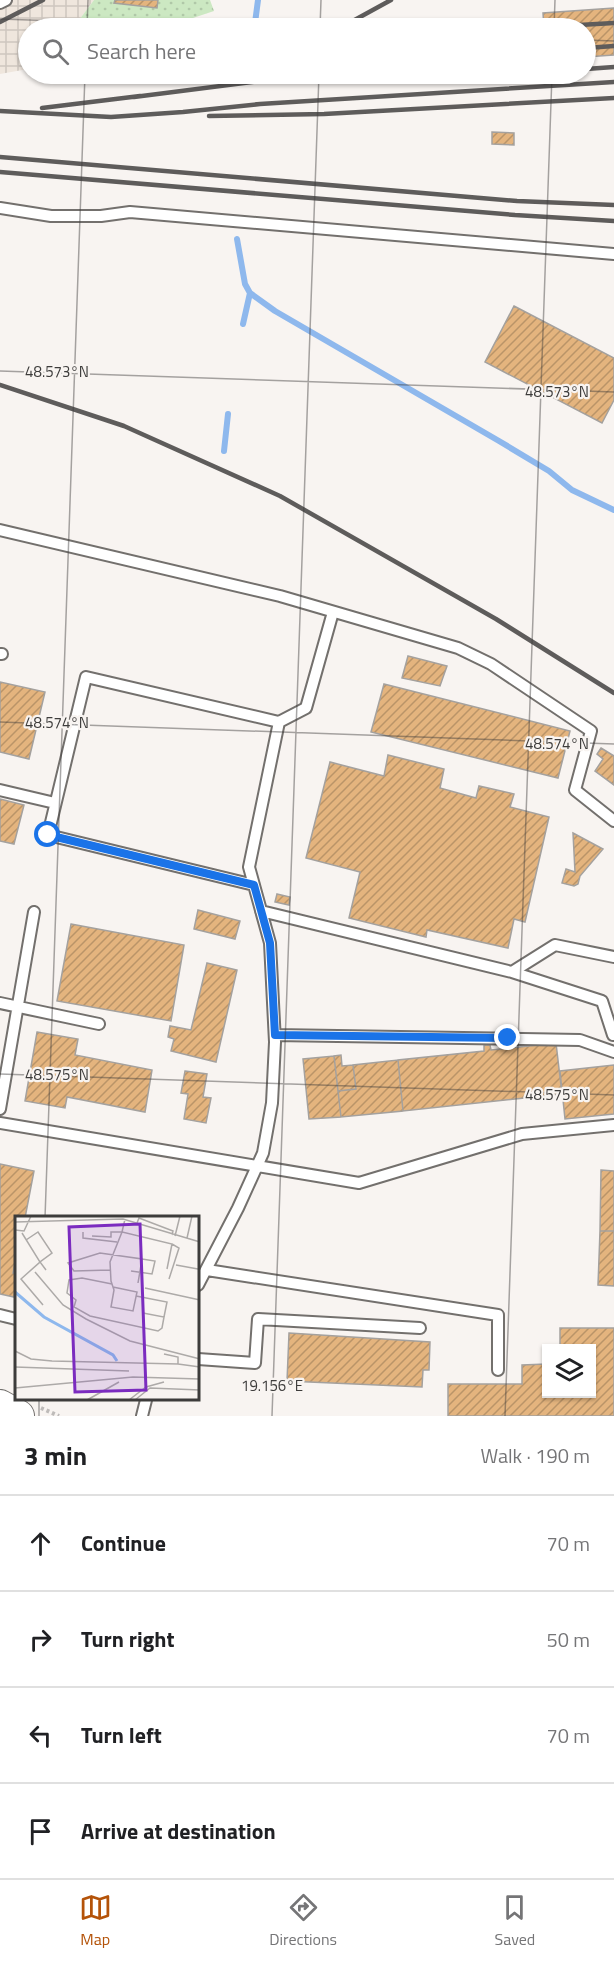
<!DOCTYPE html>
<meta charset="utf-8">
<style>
:root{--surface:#fff;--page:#f2f2f2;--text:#202124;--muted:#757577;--line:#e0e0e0;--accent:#b45309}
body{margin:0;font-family:"Titillium Web",sans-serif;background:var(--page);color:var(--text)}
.controls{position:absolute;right:18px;bottom:18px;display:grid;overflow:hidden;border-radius:0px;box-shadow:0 2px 4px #0004}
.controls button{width:54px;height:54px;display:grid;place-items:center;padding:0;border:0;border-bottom:2px solid var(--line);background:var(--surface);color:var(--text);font:30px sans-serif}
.stop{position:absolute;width:18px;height:18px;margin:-14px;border:4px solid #1a73e8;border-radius:50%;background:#fff}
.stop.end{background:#1a73e8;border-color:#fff;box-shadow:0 2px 6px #0008}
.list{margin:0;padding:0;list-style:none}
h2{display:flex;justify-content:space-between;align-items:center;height:78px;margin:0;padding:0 24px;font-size:26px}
h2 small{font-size:20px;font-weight:400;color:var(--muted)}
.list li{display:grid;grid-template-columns:39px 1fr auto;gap:18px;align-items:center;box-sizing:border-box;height:96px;padding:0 24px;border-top:2px solid var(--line)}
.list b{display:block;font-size:22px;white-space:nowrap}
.list em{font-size:20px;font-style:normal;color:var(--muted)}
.icon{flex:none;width:33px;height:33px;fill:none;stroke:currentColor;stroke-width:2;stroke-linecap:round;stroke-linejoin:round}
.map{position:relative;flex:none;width:614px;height:1416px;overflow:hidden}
.search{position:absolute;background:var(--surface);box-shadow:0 2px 4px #0004;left:18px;right:18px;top:18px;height:66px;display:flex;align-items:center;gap:15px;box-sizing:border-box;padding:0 21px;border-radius:33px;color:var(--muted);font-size:22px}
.sheet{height:462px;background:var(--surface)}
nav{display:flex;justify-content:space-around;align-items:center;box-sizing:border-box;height:84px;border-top:2px solid var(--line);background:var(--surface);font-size:16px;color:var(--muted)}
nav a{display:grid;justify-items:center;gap:3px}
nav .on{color:var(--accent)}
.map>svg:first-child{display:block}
.industrial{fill:url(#industrial-grid)}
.park{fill:url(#park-dots)}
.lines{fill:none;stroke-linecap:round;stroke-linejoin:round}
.stream{stroke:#8eb8ed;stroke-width:6}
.building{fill:url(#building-hatch);stroke:#a4a19e;stroke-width:1.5}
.lane-casing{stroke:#73706d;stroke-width:14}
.secondary-casing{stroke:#73706d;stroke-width:34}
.path{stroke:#bebbb9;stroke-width:4;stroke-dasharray:3 3;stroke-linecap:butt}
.lane{stroke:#fff;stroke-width:10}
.secondary{stroke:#fff;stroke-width:32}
.rail{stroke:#5e5c5b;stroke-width:4.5}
.route{stroke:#1a73e8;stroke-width:8}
.ticks{fill:none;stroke:#3d3c3b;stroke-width:1.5;stroke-opacity:0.45}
.inset-river{fill:none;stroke:#8eb8ed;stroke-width:3}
.inset-road{fill:none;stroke:#adaaa8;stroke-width:1.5}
.view{fill:#7b2cbf;fill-opacity:0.15;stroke:#7b2cbf;stroke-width:3}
.inset-edge{fill:none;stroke:#3d3c3b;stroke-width:3}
.ticks-label{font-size:15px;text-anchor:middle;fill:#3d3c3b;stroke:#f8f4f1;stroke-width:4.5;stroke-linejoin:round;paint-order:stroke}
</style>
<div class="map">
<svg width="614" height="1416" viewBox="0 0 614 1416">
<defs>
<pattern id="industrial-grid" width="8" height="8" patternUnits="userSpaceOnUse" patternTransform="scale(1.5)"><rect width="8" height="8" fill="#efe6dd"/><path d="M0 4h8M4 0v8" fill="none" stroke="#cec6bf"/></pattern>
<pattern id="park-dots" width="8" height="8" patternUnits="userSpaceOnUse" patternTransform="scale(1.5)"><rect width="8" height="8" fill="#cce8c2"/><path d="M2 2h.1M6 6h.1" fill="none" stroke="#b0c8a8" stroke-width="1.8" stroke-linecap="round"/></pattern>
<pattern id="building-hatch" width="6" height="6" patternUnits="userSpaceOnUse" patternTransform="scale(1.5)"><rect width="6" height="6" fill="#e4b47e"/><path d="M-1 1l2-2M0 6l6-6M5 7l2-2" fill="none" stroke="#ba9468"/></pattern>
</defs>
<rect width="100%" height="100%" fill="#f8f4f1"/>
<path class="industrial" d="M 0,0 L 94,0 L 73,28 L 28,28 L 28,69 L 0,74 Z"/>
<path class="park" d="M 94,0 L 115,0 L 115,3 L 157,8 L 158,0 L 210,0 L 214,11 L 163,28 L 73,28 Z"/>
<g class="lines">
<path class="stream" d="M 255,23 L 258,0
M 237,239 L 245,284 L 250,293 L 275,311 L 499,441 L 549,471 L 572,490 L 614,510
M 243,324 L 250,293
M 224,451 L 228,414"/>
</g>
<path class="building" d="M 115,0 L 158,0 L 157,8 L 114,3 Z
M 614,8 L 614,55 L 586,57 L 586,28 L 544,28 L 543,13 Z
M 492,132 L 514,133 L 514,145 L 492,144 Z
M 514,306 L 614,358 L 614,400 L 602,423 L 485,362 Z
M 408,656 L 447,666 L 440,686 L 402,678 Z
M 0,682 L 45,692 L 29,759 L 0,752 Z
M 384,684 L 570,731 L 558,778 L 371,732 Z
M 601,748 L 614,756 L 614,785 L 595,771 L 603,759 L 597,754 Z
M 388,755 L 444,769 L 440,788 L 476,798 L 479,786 L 514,794 L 510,807 L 549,817 L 525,922 L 514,919 L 508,948 L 427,930 L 426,937 L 349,918 L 360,872 L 306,858 L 330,762 L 384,776 Z
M 0,799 L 24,805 L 14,844 L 0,841 Z
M 573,833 L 603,849 L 580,876 L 578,884 L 574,886 L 562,883 L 566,869 L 575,872 Z
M 277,894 L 290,897 L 289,905 L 275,902 Z
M 198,910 L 240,921 L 235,939 L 194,929 Z
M 71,924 L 184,945 L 171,1021 L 57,1001 Z
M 207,963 L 237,970 L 216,1062 L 171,1051 L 174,1039 L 168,1037 L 170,1026 L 191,1030 Z
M 37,1032 L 78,1039 L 75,1055 L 152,1070 L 145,1112 L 67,1097 L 65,1108 L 25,1101 Z
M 556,1043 L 562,1094 L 403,1111 L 398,1060 L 484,1051 L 484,1045 L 490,1045 L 491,1050 Z
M 341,1055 L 342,1066 L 353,1065 L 356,1089 L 338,1091 L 334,1056 Z
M 334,1056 L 341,1117 L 309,1119 L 303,1059 Z
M 398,1060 L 403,1111 L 341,1117 L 338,1091 L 356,1089 L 353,1065 Z
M 614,1065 L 614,1114 L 565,1119 L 560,1071 Z
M 185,1071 L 207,1074 L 203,1097 L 211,1098 L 206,1123 L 184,1119 L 188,1094 L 181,1093 Z
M 0,1164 L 34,1171 L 25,1218 L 16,1218 L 16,1258 L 13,1273 L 16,1274 L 16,1282 L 14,1297 L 0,1294 Z
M 601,1170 L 614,1171 L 614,1231 L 600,1231 Z
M 600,1231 L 614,1231 L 614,1286 L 598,1285 Z
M 560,1328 L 614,1328 L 614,1416 L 448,1416 L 448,1384 L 522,1384 L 522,1365 L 546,1364 L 546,1394 L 592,1394 L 592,1348 L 560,1348 Z
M 289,1333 L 430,1342 L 429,1370 L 423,1370 L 422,1387 L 287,1381 Z"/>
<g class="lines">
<g class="lane-casing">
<path id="lane" d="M 0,3 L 6,0
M 0,208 L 51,216 L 101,216 L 130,212 L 614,254
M 0,530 L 280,596 L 458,648 L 491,664 L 591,731 L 575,790 L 614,821
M 0,654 L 2,654
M 279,722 L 306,708 L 333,612
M 0,790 L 55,803
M 261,911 L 512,972 L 555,945 L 614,957
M 512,972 L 602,1001 L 613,1035
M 0,1003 L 99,1024
M 275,1035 L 580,1040 L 614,1052
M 0,1109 L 34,912
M 0,1123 L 359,1183 L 522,1134 L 614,1125
M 207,1270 L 498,1315 L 498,1370
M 198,1285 L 238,1208 L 263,1153 L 272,1103 L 275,1042 L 270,943 L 249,867 L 279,722 L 86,677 L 48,835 L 254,885
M 0,1315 L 16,1319
M 198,1359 L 255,1363 L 258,1319 L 420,1328
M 142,1416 L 146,1400"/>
</g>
<g class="secondary-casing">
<path id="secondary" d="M 0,1406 L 18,1416"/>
</g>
<path class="path" d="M 41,1408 L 59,1416"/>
<use href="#lane" class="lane"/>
<use href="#secondary" class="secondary"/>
<path class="rail" d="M 0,22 L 43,0
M 340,28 L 391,0
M 527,28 L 614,23
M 586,48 L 614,46
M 586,69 L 614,67
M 210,81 L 234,74
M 134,97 L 260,81 L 408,79 L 517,74
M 42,108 L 140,96
M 0,111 L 111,117 L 183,112 L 260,104 L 614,82
M 209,116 L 324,114 L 614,98
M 0,157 L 517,201 L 614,205
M 0,172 L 515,215 L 614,221
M 0,385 L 124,426 L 280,496 L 496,619 L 614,693"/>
</g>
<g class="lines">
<path class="route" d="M 48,835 L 254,885 L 270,943 L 275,1035 L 508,1038"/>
</g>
<path class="ticks" d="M 0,19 L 262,28M 87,28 L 88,0M 320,28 L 321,0M 554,28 L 555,0M 586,40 L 614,41M 0,371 L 614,392M 0,722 L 614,744M 0,1074 L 614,1095M 45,1218 L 85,74M 39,1416 L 39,1400M 272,1416 L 319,74M 505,1416 L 552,74"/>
<g transform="translate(15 1216)">
<rect width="184" height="184" fill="#f8f4f1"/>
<path class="inset-river" d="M 0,76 L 29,101 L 98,139 L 102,145"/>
<path class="inset-road" d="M 110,3 L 107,16 L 157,28 L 152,53M 0,6 L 108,3 L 185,26M 122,7 L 124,2 L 158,15 L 157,19M 0,14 L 9,15 L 16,0M 68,16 L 68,22 L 102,26M 7,17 L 25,46 L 6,63 L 28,89M 77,20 L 96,21 L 96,16 L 107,16 L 95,46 L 96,65 L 99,74 L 96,91 L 118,95 L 122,76 L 98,71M 160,20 L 165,0M 172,22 L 177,0M 11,24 L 23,16 L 37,37 L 25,46 L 31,54M 161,49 L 183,53M 95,54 L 59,55 L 53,47 L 85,37 L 127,43 L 123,67M 116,55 L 137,58 L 140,45 L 127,43M 20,56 L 48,89 L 71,103 L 115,125 L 185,143M 154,63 L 164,32 L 157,28M 97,68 L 67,62 L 54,64 L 52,77 L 61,84 L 59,91 L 75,100 L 143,115 L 147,112 L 149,101 L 128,97M 130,72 L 185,84M 121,80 L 152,86 L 149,101M 0,135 L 16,143 L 37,145 L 163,148 L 163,141 L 149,138M 163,148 L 185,151M 0,151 L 114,155M 0,172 L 118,161 L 185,163M 72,184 L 104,166M 114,184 L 131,171 L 149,166M 120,184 L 135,172 L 185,174"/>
<path class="view" d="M 125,8 L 131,174 L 60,176 L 54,11 Z"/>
<rect width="184" height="184" class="inset-edge"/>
</g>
<g class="ticks-label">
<text x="57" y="377">48.573°N</text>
<text x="557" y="397">48.573°N</text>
<text x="57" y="728">48.574°N</text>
<text x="557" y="749">48.574°N</text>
<text x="57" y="1080">48.575°N</text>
<text x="557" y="1100">48.575°N</text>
<text x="272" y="1391">19.156°E</text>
</g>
</svg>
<div class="controls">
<button><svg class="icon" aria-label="layers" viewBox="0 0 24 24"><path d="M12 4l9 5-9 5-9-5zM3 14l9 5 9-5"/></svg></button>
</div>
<div class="stop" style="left:48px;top:835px"></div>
<div class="stop end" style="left:508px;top:1038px"></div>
<div class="search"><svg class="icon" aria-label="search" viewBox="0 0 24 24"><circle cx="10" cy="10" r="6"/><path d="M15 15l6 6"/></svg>Search here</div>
</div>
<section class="sheet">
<h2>3 min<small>Walk · 190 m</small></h2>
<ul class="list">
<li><svg class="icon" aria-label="ahead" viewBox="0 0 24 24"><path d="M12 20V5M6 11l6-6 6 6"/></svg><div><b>Continue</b></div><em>70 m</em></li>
<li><svg class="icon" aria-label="right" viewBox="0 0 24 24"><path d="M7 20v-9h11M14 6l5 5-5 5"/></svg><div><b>Turn right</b></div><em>50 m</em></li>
<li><svg class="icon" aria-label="left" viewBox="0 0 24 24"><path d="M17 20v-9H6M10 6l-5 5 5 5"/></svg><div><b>Turn left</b></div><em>70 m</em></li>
<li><svg class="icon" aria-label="arrive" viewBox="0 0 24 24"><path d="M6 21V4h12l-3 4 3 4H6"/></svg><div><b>Arrive at destination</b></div></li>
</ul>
</section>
<nav>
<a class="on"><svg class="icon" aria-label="map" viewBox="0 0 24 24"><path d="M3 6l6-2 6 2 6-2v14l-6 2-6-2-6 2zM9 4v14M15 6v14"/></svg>Map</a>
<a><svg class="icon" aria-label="directions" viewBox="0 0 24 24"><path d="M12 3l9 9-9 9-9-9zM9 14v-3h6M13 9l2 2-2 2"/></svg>Directions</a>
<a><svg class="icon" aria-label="saved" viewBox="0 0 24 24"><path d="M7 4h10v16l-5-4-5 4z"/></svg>Saved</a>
</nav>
